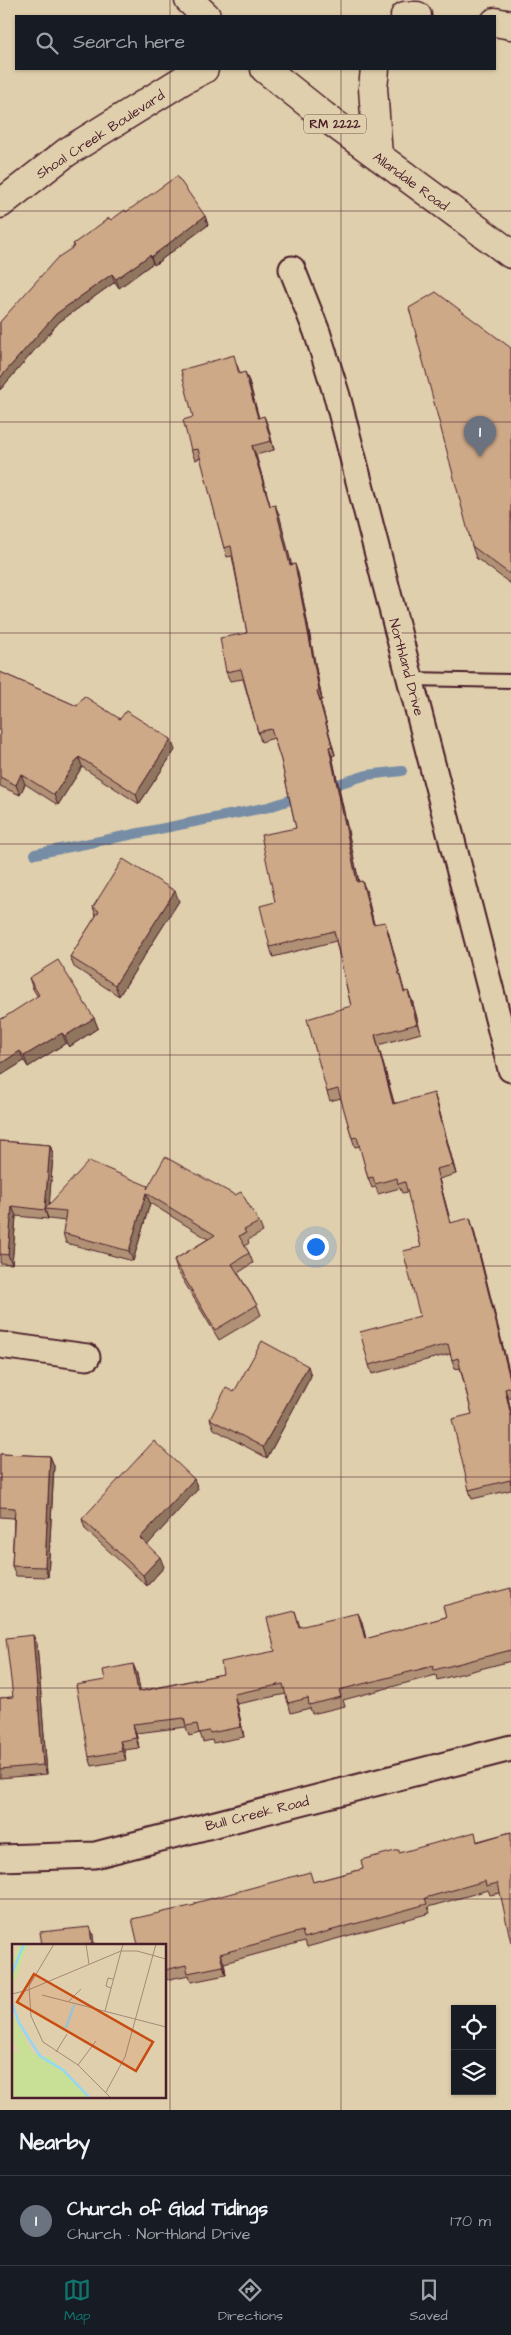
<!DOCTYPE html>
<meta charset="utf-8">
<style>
:root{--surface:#171b24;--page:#242831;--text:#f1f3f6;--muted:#9ea1a6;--line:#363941;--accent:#0f766e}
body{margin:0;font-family:"Architects Daughter",sans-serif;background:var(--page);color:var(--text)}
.controls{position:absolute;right:15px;bottom:15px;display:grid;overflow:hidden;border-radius:0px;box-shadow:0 1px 4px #0004}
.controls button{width:45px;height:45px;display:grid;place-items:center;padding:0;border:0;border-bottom:1px solid var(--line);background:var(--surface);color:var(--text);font:25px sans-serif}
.you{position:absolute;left:315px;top:1246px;width:18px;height:18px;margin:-12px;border:4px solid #fff;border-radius:50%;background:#1a73e8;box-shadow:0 0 0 8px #1a73e833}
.badge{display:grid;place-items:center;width:32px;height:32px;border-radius:50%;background:var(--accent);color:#fff;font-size:16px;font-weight:700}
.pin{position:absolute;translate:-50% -41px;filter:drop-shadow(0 1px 2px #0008)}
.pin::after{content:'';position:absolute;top:26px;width:18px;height:15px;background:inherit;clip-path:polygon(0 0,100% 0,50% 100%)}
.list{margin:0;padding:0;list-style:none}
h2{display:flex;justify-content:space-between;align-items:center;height:65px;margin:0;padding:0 20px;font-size:21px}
h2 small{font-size:16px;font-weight:400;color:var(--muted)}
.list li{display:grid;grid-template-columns:32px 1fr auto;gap:15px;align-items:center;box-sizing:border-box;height:90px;padding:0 20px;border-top:1px solid var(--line)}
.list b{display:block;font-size:19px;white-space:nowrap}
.list p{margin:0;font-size:16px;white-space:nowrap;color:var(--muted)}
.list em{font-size:16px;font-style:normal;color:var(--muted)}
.icon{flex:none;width:28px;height:28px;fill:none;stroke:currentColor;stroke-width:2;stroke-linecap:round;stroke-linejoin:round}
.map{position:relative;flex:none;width:511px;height:2110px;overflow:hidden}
.search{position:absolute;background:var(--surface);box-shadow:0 1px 4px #0004;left:15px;right:15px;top:15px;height:55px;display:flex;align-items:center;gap:12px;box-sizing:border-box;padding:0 18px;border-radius:0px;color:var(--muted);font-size:19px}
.sheet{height:155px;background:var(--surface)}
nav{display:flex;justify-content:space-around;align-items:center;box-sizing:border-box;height:70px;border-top:1px solid var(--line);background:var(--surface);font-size:14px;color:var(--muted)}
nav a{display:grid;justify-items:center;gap:2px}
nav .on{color:var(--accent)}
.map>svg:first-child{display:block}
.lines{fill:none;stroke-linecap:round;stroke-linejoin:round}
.stream{stroke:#768da5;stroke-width:10}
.lane-casing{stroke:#4a1f2b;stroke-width:16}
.street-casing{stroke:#4a1f2b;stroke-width:29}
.secondary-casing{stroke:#4a1f2b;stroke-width:31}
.primary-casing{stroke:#4a1f2b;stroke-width:31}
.lane{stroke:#e0cfac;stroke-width:12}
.street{stroke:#e0cfac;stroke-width:25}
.secondary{stroke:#e0cfac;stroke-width:28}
.primary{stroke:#e0cfac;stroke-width:28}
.wall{fill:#b09175;stroke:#4a1f2b}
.shaded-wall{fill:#90765f;stroke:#4a1f2b}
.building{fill:#cda988;stroke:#4a1f2b}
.grid{fill:none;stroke:#4a1f2b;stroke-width:1;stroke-opacity:0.55}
.labels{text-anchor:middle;stroke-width:5;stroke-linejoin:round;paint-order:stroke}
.shield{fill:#e0cfac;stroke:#775452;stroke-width:1}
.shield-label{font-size:12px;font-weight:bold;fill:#4a1f2b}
.street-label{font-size:14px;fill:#4a1f2b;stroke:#e0cfac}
.inset-river{fill:none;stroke:#94d7f6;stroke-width:2.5}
.inset-road{fill:none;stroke:#a48978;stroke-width:1}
.view{fill:#c84d12;fill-opacity:0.15;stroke:#c84d12;stroke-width:2.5}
.inset-edge{fill:none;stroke:#4a1f2b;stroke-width:2.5}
</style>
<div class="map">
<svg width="511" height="2110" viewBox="0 0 511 2110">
<rect width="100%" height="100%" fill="#e0cfac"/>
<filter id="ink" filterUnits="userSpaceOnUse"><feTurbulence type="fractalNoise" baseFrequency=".02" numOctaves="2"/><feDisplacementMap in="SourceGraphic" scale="10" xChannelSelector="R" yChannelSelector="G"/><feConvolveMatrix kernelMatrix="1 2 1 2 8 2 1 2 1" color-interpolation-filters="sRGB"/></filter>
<g filter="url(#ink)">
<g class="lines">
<path class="stream" d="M 325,788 L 367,775 L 402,771
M 35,854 L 269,807 L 302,796"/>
<g class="lane-casing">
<path id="lane" d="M 410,679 L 511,681"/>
</g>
<g class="street-casing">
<path id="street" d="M 292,269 L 317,332 L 337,396 L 511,1069
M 0,1345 L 87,1357
M 0,1858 L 95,1855 L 511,1748"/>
</g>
<g class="secondary-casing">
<path id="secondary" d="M 405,16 L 417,16
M 495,22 L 511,25
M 0,204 L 67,152 L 183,80 L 204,69"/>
</g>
<g class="primary-casing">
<path id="primary" d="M 189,0 L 206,16
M 265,69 L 324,116 L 511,254
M 375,69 L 373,88 L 378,156"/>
</g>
<use href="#lane" class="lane"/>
<use href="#street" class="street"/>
<use href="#secondary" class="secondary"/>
<use href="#primary" class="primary"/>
</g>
<path class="wall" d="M 126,212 L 205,216 L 208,225 L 154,265 L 153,263 L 119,288 L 115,282 L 59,322 L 0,390 L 0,322 L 74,246 L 73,244 L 111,220 Z
M 511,348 L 511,584 L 476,558 L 472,546 Z
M 237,365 L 240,373 L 249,381 L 259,418 L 268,426 L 274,450 L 256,455 L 270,506 L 279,514 L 291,565 L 298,573 L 322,700 L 320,700 L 335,755 L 332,756 L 359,882 L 366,890 L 374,924 L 388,931 L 404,992 L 412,1000 L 421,1033 L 378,1045 L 394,1103 L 437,1102 L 456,1174 L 439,1179 L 451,1223 L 473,1227 L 511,1379 L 511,1398 L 508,1398 L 511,1411 L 511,1490 L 472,1499 L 469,1490 L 472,1414 L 460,1368 L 455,1369 L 450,1354 L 372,1374 L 369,1365 L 420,1316 L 421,1247 L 408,1192 L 402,1193 L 400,1188 L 378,1194 L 376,1187 L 372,1188 L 368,1178 L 360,1146 L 355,1147 L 352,1138 L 341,1098 L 330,1101 L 327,1092 L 351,1006 L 336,941 L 273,957 L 270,947 L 275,902 L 296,828 L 281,760 L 274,738 L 261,742 L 258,732 L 243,679 L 230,681 L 226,672 L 247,633 L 232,556 L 227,557 L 224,548 L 201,458 L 195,460 L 191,450 L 193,417 Z
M 0,672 L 77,706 L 120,719 L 175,750 L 139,804 L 82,767 L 58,805 L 25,784 L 20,795 L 0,786 Z
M 179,901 L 119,996 L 74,967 L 70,957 L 96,916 L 93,907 Z
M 29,978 L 94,1018 L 98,1028 L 69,1047 L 66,1043 L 28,1067 L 24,1061 L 0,1076 L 0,1020 L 38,997 L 33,989 Z
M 0,1141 L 50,1145 L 53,1154 L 49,1204 L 149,1187 L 259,1222 L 263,1232 L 248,1240 L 249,1243 L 245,1246 L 249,1253 L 253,1263 L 238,1273 L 257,1305 L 261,1315 L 219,1340 L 177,1270 L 174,1260 L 208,1239 L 150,1203 L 133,1261 L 66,1243 L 63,1233 L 65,1221 L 49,1219 L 48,1217 L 48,1219 L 16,1216 L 12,1264 L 0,1263 Z
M 311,1376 L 267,1458 L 214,1429 L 210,1419 L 234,1392 Z
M 0,1454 L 50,1456 L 54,1466 L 48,1577 L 16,1576 L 12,1566 L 14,1518 L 0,1517 Z
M 194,1479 L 198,1489 L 147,1545 L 164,1567 L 147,1586 L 85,1529 L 82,1519 Z
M 511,1588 L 511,1661 L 437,1680 L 436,1675 L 343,1700 L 345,1706 L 312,1714 L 310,1708 L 291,1713 L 286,1694 L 237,1704 L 244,1737 L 213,1743 L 212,1740 L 203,1742 L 200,1733 L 189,1736 L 186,1727 L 136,1733 L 139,1748 L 124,1750 L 126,1760 L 92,1766 L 89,1757 L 105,1680 L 133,1664 L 137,1674 L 140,1691 L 223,1674 L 275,1651 L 295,1611 L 300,1627 L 362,1622 L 366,1639 L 446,1617 Z
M 33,1635 L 37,1644 L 47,1774 L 0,1778 L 0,1698 L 13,1697 Z
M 511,1832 L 500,1893 L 490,1895 L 488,1890 L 428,1907 L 430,1913 L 307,1947 L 305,1941 L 224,1963 L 226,1975 L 191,1982 L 189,1975 L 165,1980 L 165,1945 L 313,1882 L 363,1869 L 400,1853 L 478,1841 Z"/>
<path class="shaded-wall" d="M 205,216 L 208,225 L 154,265 L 151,257 Z
M 150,255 L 153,263 L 119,288 L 116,279 Z
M 112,274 L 115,282 L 59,322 L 0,390 L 0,378 L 56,314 Z
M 245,372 L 249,381 L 261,428 L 258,418 Z
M 264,416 L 268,426 L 274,450 L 271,441 Z
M 252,446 L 256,455 L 273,515 L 270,506 Z
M 275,505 L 279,514 L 294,574 L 290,565 Z
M 295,564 L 298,573 L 322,700 L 319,690 Z
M 317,691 L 320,700 L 335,755 L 332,746 Z
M 171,739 L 175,750 L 139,804 L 136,794 Z
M 329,747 L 332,756 L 361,892 L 357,882 Z
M 79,757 L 82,767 L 58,805 L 54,795 Z
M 21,774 L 25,784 L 20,795 L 16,785 Z
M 362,881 L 366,890 L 376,934 L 373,924 Z
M 175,891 L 179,901 L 119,996 L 115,985 Z
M 385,922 L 388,931 L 407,1001 L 404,992 Z
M 408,991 L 412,1000 L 421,1033 L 417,1024 Z
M 94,1018 L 98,1028 L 69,1047 L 65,1036 Z
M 62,1033 L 66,1043 L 28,1067 L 24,1056 Z
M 375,1035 L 378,1045 L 397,1113 L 393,1104 Z
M 20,1051 L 24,1061 L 0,1076 L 0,1064 Z
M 434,1093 L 437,1102 L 456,1174 L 453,1165 Z
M 50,1145 L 53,1154 L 49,1209 L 45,1209 L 48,1219 L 45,1210 Z
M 436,1169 L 439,1179 L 453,1233 L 450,1223 Z
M 146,1193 L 150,1203 L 133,1261 L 129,1251 Z
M 12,1206 L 16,1216 L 12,1264 L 8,1255 Z
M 470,1218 L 473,1227 L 511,1379 L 511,1383 Z
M 308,1366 L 311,1376 L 267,1458 L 263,1447 Z
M 505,1389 L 508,1398 L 511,1411 L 511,1416 Z
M 50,1456 L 54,1466 L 48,1577 L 45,1567 Z
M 194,1479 L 198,1489 L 144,1549 L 140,1538 Z
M 160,1557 L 164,1567 L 147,1586 L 143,1575 Z
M 358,1613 L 362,1622 L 368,1648 L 365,1639 Z
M 33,1635 L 37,1644 L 47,1774 L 43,1765 Z
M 133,1664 L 137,1674 L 142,1701 L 138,1692 Z
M 234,1694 L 237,1704 L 244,1737 L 241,1727 Z
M 133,1724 L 136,1733 L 139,1748 L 136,1738 Z
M 120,1741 L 124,1750 L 126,1760 L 122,1751 Z
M 90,1927 L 93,1934 L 94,1945 L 92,1945 Z
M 220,1954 L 224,1963 L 226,1975 L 223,1966 Z"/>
<path class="building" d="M 177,176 L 205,216 L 151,257 L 150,255 L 116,279 L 112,274 L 56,314 L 0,378 L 0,322 L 57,258 L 75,246 L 73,244 L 109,218 L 111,220 L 125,210 L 126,212 Z
M 436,292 L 511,348 L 511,575 L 472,546 L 409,308 Z
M 234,355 L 239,374 L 245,372 L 258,418 L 264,416 L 271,441 L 252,446 L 270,506 L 275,505 L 290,565 L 295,564 L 319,690 L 317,691 L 332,746 L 329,747 L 357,882 L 362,881 L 373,924 L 385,922 L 404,992 L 408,991 L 417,1024 L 375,1035 L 393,1104 L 434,1093 L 453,1165 L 436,1169 L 450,1223 L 470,1218 L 511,1383 L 511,1387 L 505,1389 L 511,1416 L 511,1484 L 510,1480 L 469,1490 L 452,1419 L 472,1414 L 458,1358 L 452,1360 L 448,1344 L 369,1365 L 360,1332 L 420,1316 L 403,1251 L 421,1247 L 405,1182 L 398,1184 L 397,1178 L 375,1184 L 373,1177 L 368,1178 L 357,1137 L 352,1138 L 338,1089 L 327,1092 L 307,1019 L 351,1006 L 334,931 L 270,947 L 260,906 L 275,902 L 261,835 L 296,828 L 281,760 L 271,729 L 258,732 L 241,669 L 226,672 L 220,638 L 247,633 L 231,546 L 224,548 L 198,449 L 191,450 L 183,420 L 193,417 L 181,370 Z
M 0,672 L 77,706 L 84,696 L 120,719 L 126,711 L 171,739 L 136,794 L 79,757 L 54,795 L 21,774 L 16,785 L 0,777 Z
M 123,859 L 175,891 L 115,985 L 70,957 L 99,911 L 93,907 Z
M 58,960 L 94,1018 L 65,1036 L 62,1033 L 24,1056 L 20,1051 L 0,1064 L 0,1020 L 39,995 L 29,978 Z
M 0,1141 L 50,1145 L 45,1210 L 12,1206 L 8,1255 L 0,1254 Z
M 165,1157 L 235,1195 L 241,1192 L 259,1222 L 244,1230 L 246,1233 L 239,1236 L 249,1253 L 232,1264 L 257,1305 L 215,1330 L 174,1260 L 215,1235 L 146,1193 L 129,1251 L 63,1233 L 66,1211 L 45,1209 L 89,1161 L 148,1186 L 147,1189 Z
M 262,1341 L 308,1366 L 263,1447 L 210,1419 L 226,1388 L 234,1392 Z
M 154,1441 L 194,1479 L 140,1538 L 160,1557 L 143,1575 L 82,1519 Z
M 0,1454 L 50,1456 L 45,1567 L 12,1566 L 15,1508 L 0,1507 Z
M 511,1588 L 511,1650 L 434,1670 L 433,1666 L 339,1690 L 341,1697 L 309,1705 L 308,1698 L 288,1703 L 283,1684 L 234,1694 L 241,1727 L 210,1733 L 209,1731 L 199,1733 L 197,1724 L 186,1726 L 184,1718 L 133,1724 L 136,1738 L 120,1741 L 122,1751 L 89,1757 L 76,1685 L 105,1680 L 103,1670 L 133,1664 L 138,1692 L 223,1674 L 221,1662 L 275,1651 L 267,1618 L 295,1611 L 299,1627 L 358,1613 L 365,1639 L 446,1617 L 443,1606 Z
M 33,1635 L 43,1765 L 0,1769 L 0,1698 L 13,1697 L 6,1638 Z
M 475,1832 L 477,1842 L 511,1832 L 511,1943 L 498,1883 L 486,1886 L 485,1881 L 425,1898 L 427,1904 L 304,1938 L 302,1931 L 220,1954 L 223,1966 L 188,1973 L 186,1965 L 165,1970 L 165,1945 L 138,1945 L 132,1919 L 195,1905 L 195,1903 L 310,1872 L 313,1882 L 363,1869 L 361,1860 L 399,1850 L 399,1853 Z
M 90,1927 L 92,1945 L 42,1945 L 40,1932 Z"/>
</g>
<path class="grid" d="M 170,0 L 170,16M 341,0 L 341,16M 170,69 L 170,2110M 341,69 L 341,2110M 0,211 L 511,211M 0,422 L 511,422M 0,633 L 511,633M 0,844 L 511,844M 0,1055 L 511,1055M 0,1266 L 511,1266M 0,1477 L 511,1477M 0,1688 L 511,1688M 0,1899 L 511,1899"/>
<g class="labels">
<rect class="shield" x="304" y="114.5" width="62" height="19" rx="4"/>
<g class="shield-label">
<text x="335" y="128">RM 2222</text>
</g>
<g class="street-label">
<text transform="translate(100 134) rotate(-33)" y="5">Shoal Creek Boulevard</text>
<text transform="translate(411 181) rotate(36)" y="5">Allandale Road</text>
<text transform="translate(407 667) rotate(75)" y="5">Northland Drive</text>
<text transform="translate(257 1813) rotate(-14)" y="5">Bull Creek Road</text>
</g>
</g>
<g transform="translate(12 1944)">
<rect width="154" height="154" fill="#e0cfac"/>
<path d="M 8,0 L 16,0 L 0,45 L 0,19 ZM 0,69 L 20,108 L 29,113 L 37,112 L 78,153 L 0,153 L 0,109 L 7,108 L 0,92 Z" fill="#c7e096"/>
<path class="inset-river" d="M 0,29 L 12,0M 0,59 L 7,79 L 28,112 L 51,126 L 77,153M 54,84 L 62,61"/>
<path class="inset-road" d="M 42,0 L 17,42 L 19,72 L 31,98 L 66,121 L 98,153M 74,0 L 77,20M 99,44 L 94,42 L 96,34 L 101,35M 0,50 L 16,46 L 109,7 L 125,7 L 154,15M 30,51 L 154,83M 57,57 L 69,45M 93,67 L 111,0M 154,77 L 154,110M 44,108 L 55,90M 66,121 L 84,97M 94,148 L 113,113 L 144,0"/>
<path class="view" d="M 22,30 L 141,98 L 124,127 L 5,58 Z"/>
<rect width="154" height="154" class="inset-edge"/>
</g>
</svg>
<div class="controls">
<button><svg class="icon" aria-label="locate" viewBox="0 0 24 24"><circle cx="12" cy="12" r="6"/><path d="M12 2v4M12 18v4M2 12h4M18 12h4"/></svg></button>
<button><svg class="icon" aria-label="layers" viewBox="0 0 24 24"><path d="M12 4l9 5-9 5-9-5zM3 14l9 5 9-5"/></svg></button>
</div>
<div class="you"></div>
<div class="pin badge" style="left:480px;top:457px;background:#6b7280">1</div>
<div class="search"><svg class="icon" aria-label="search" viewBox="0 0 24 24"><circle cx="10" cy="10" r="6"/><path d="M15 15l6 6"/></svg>Search here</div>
</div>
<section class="sheet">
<h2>Nearby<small></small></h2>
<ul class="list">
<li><span class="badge" style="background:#6b7280">1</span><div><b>Church of Glad Tidings</b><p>Church · Northland Drive</p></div><em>170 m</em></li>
</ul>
</section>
<nav>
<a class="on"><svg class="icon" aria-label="map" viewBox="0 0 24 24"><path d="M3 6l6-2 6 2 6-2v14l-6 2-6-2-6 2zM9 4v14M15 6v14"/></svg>Map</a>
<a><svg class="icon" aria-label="directions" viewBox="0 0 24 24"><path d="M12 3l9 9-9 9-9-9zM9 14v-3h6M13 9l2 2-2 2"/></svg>Directions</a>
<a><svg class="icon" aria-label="saved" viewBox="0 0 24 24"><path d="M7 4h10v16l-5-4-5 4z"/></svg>Saved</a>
</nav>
